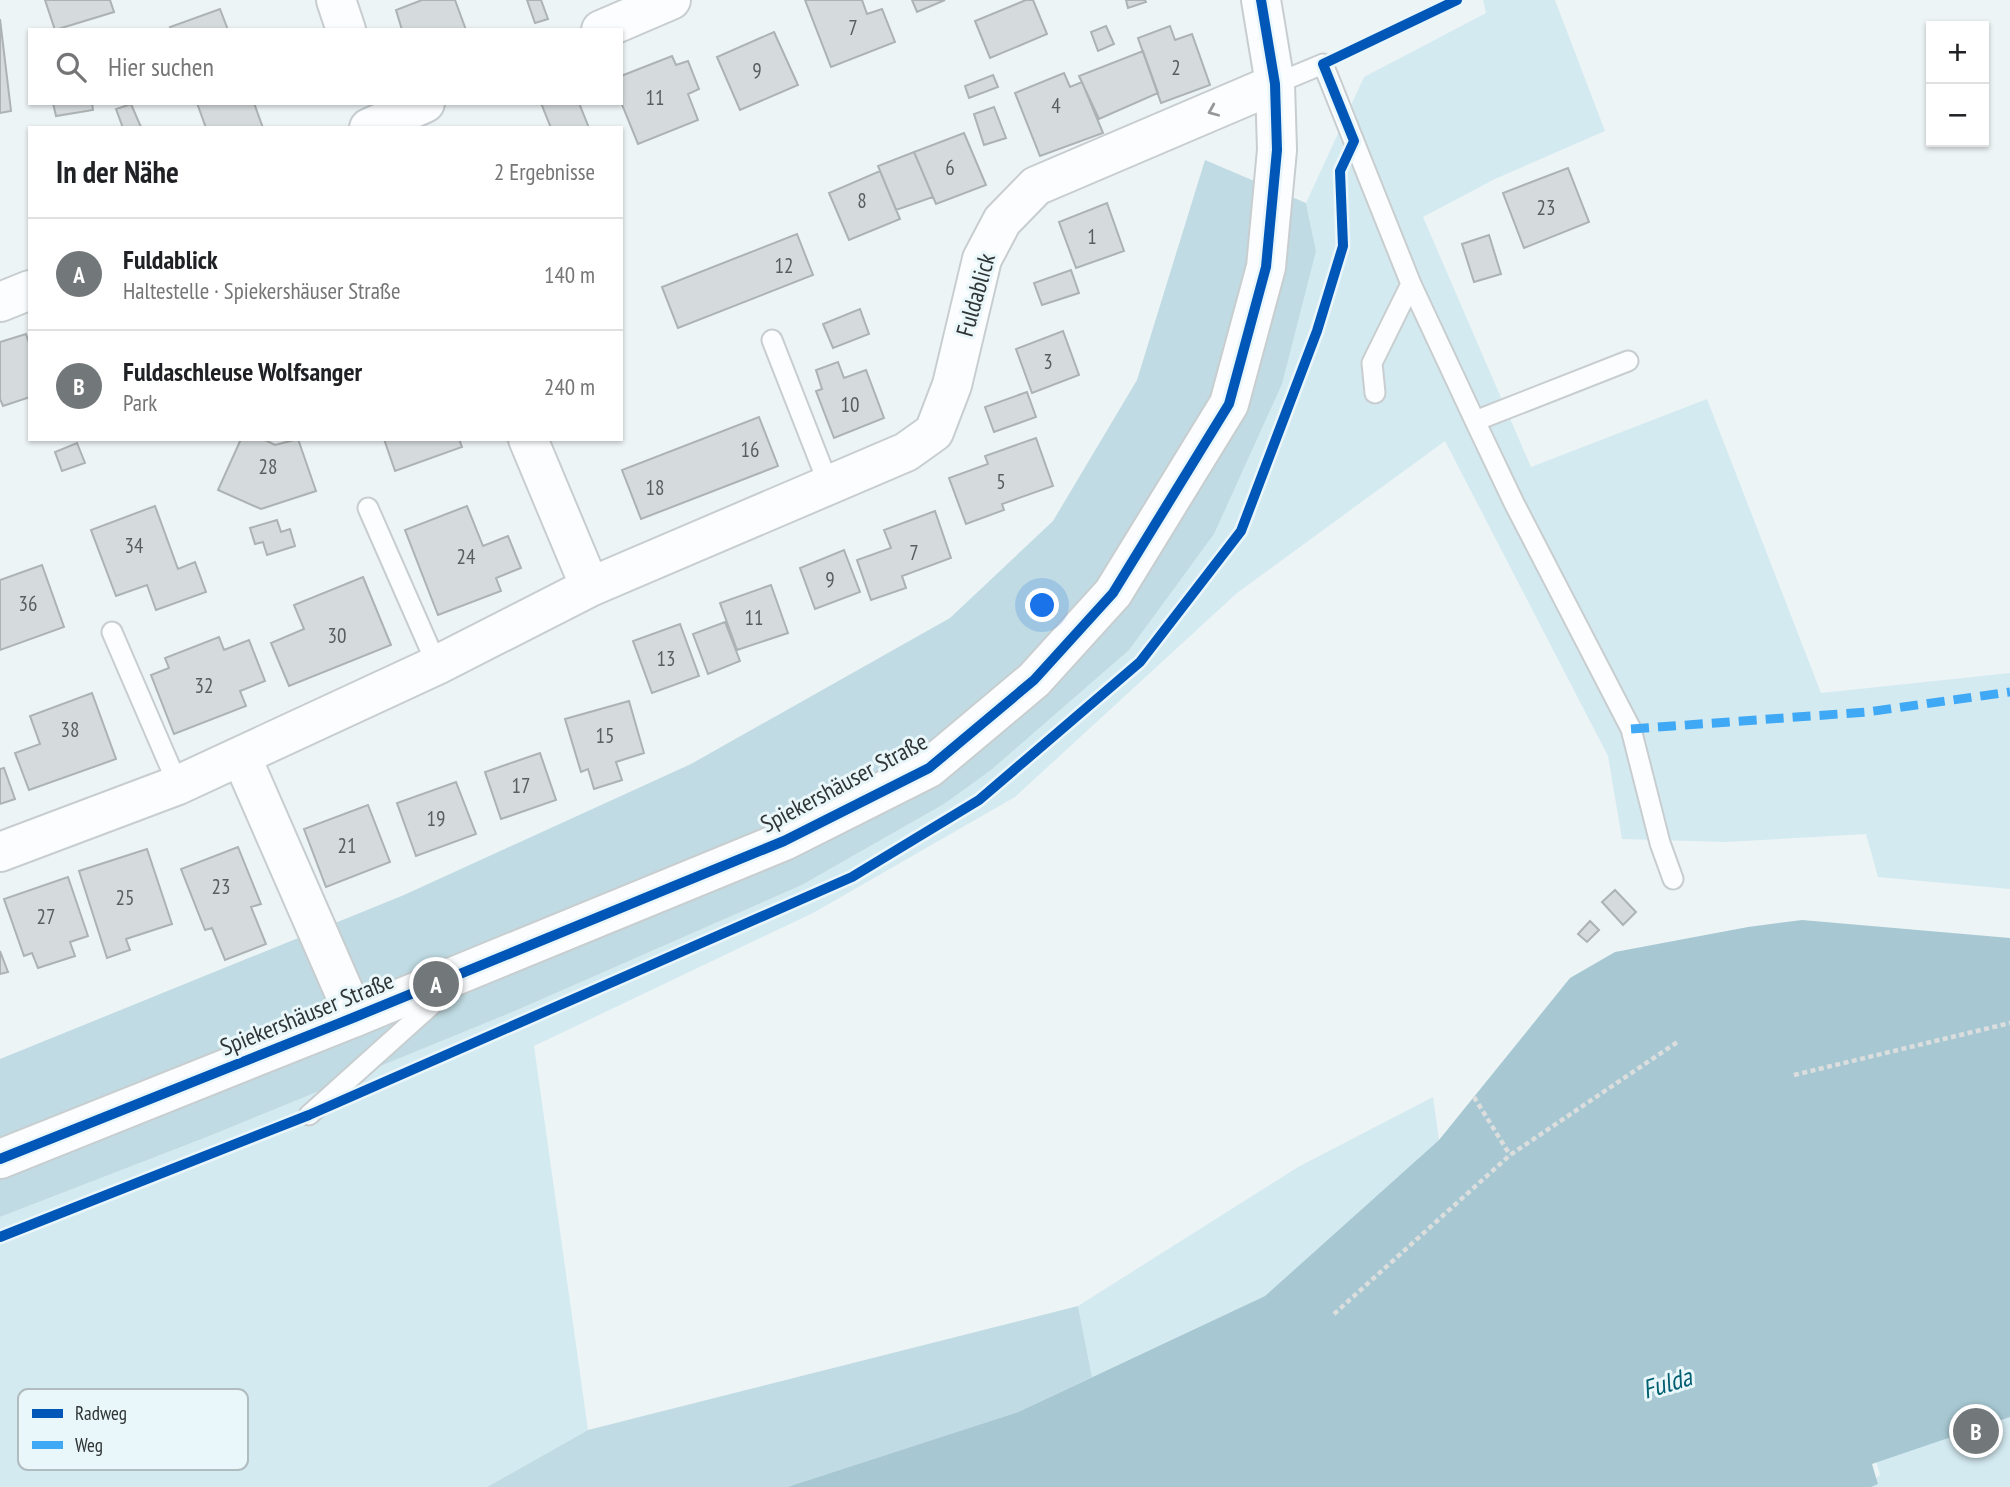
<!DOCTYPE html>
<html lang="de">
<meta charset="utf-8">
<style>
:root{--surface:#fff;--page:#f6f6f6;--text:#202124;--muted:#757577;--line:#e0e0e0;--accent:#727779}
body{margin:0;font-family:"PT Sans Narrow",sans-serif;background:var(--page);color:var(--text)}
.controls{position:absolute;right:21px;top:21px;display:grid;overflow:hidden;border-radius:0px;box-shadow:0 2px 5px #0004}
.controls button{width:63px;height:63px;display:grid;place-items:center;padding:0;border:0;border-bottom:2px solid var(--line);background:var(--surface);color:var(--text);font:35px sans-serif}
.you{position:absolute;left:1043px;top:606px;width:24px;height:24px;margin:-18px;border:5px solid #fff;border-radius:50%;background:#1a73e8;box-shadow:0 0 0 10px #1a73e833}
.badge{display:grid;place-items:center;width:46px;height:46px;border-radius:50%;background:var(--accent);color:#fff;font-size:23px;font-weight:700}
.pin{position:absolute;translate:-50% -50%;border:4px solid #fff;box-shadow:0 2px 7px #0006}
.list{margin:0;padding:0;list-style:none}
h2{display:flex;justify-content:space-between;align-items:center;height:91px;margin:0;padding:0 28px;font-size:30px}
h2 small{font-size:23px;font-weight:400;color:var(--muted)}
.list li{display:grid;grid-template-columns:46px 1fr auto;gap:21px;align-items:center;box-sizing:border-box;height:112px;padding:0 28px;border-top:2px solid var(--line)}
.list b{display:block;font-size:26px;white-space:nowrap}
.list p{margin:0;font-size:23px;white-space:nowrap;color:var(--muted)}
.list em{font-size:23px;font-style:normal;color:var(--muted)}
.icon{flex:none;width:38px;height:38px;fill:none;stroke:currentColor;stroke-width:2;stroke-linecap:round;stroke-linejoin:round}
.map{position:relative;flex:none;width:2010px;height:1487px;overflow:hidden}
.search{position:absolute;background:var(--surface);box-shadow:0 2px 5px #0004;left:28px;top:28px;width:595px;height:77px;display:flex;align-items:center;gap:18px;box-sizing:border-box;padding:0 24px;border-radius:0px;color:var(--muted);font-size:26px}
.panel{position:absolute;background:var(--surface);box-shadow:0 2px 5px #0004;left:28px;top:126px;width:595px;height:315px;border-radius:0px}
.map>svg:first-child{display:block}
.green{fill:#d4eaf1}
.forest{fill:#c0dbe3}
.water{fill:#a7c8d2}
.building{fill:#d5dbdd;stroke:#adb2b3;stroke-width:2}
.lines{fill:none;stroke-linecap:round;stroke-linejoin:round}
.service-casing{stroke:#c8cecf;stroke-width:23}
.minor-casing{stroke:#c8cecf;stroke-width:42}
.tertiary-casing{stroke:#c8cecf;stroke-width:42}
.path{stroke:#dcdede;stroke-width:4.5;stroke-dasharray:5 3.5;stroke-linecap:butt}
.service{stroke:#fcfdfe;stroke-width:19}
.minor{stroke:#fcfdfe;stroke-width:38}
.tertiary{stroke:#fcfdfe;stroke-width:38}
.quiet{stroke:#3fa9f5;stroke-width:9;stroke-dasharray:18 9;stroke-linecap:butt}
.cycleway-casing{stroke:#e9f6fa;stroke-width:15}
.cycleway{stroke:#0057b8;stroke-width:10}
.oneway{stroke:#96989a}
.labels{text-anchor:middle;stroke-width:6;stroke-linejoin:round;paint-order:stroke}
.number-label{font-size:21px;fill:#585e5f}
.street-label{font-size:24px;fill:#2f3435;stroke:#e9f6fa}
.water-label{font-size:26px;font-style:italic;fill:#005e71;stroke:#e9f6fa}
.key{fill:#e9f6fa;stroke:#b1bcbf;stroke-width:2}
.key-label{font-size:19px;fill:#2f3435}
</style>
<div class="map">
<svg width="2010" height="1487" viewBox="0 0 2010 1487">
<rect width="100%" height="100%" fill="#edf4f6"/>
<path class="green" d="M 1483,0 L 1555,0 L 1605,131 L 1495,179 L 1423,217 L 1531,467 L 1707,399 L 1821,693 L 2010,673 L 2010,889 L 1878,877 L 1866,834 L 1726,842 L 1622,839 L 1608,756 L 1445,441 L 1237,593 L 1015,797 L 813,913 L 534,1046 L 588,1430 L 487,1487 L 0,1487 L 0,1217 L 207,1137 L 515,1011 L 802,885 L 944,804 L 1316,252 L 1306,203 L 1364,77 L 1486,13 Z
M 1433,1097 L 1439,1140 L 1265,1296 L 1092,1377 L 1078,1306 L 1298,1167 Z
M 2010,1407 L 2010,1487 L 1865,1487 L 1880,1475 L 1874,1454 Z"/>
<path class="forest" d="M 1205,160 L 1306,203 L 1316,251 L 1282,384 L 1214,534 L 1129,650 L 991,770 L 944,804 L 802,885 L 515,1011 L 207,1137 L 0,1217 L 0,1059 L 404,895 L 691,764 L 950,618 L 1053,521 L 1137,380 Z
M 1078,1306 L 1092,1377 L 1018,1412 L 787,1487 L 487,1487 L 588,1430 Z"/>
<path class="water" d="M 1802,920 L 2010,938 L 2010,1417 L 1872,1464 L 1878,1484 L 1871,1487 L 787,1487 L 1018,1412 L 1265,1296 L 1439,1140 L 1570,978 L 1615,952 L 1748,927 Z"/>
<path class="building" d="M 45,0 L 110,0 L 114,12 L 55,30 Z
M 422,0 L 455,0 L 466,30 L 402,30 L 396,10 Z
M 527,0 L 541,0 L 548,19 L 535,23 Z
M 805,0 L 862,0 L 867,14 L 882,9 L 895,42 L 831,67 Z
M 912,0 L 945,0 L 917,12 Z
M 1026,0 L 1033,0 L 1047,34 L 990,58 L 975,21 Z
M 1126,0 L 1145,0 L 1146,2 L 1128,8 Z
M 220,9 L 228,30 L 171,30 L 170,27 Z
M 0,19 L 11,111 L 0,113 Z
M 1106,26 L 1114,44 L 1098,51 L 1091,32 Z
M 1170,26 L 1175,40 L 1192,34 L 1210,85 L 1161,103 L 1138,38 Z
M 774,32 L 798,85 L 740,110 L 717,57 Z
M 1143,51 L 1158,93 L 1099,119 L 1079,76 Z
M 672,56 L 676,65 L 688,61 L 699,89 L 688,94 L 698,120 L 638,144 L 621,102 L 621,76 Z
M 1064,73 L 1070,87 L 1082,82 L 1103,133 L 1040,156 L 1015,93 Z
M 993,75 L 998,87 L 969,98 L 965,86 Z
M 53,103 L 92,103 L 93,110 L 56,116 Z
M 197,103 L 254,103 L 263,128 L 206,128 Z
M 541,103 L 579,103 L 589,128 L 551,128 Z
M 131,104 L 141,127 L 123,128 L 116,109 Z
M 994,107 L 1006,138 L 984,145 L 974,114 Z
M 964,133 L 986,185 L 936,204 L 914,152 Z
M 914,152 L 933,197 L 896,210 L 878,166 Z
M 1568,168 L 1589,222 L 1524,248 L 1503,193 Z
M 880,171 L 900,219 L 849,240 L 829,193 Z
M 1107,203 L 1124,251 L 1076,268 L 1059,222 Z
M 797,234 L 813,275 L 678,328 L 662,287 Z
M 1489,235 L 1501,274 L 1474,282 L 1462,244 Z
M 1071,270 L 1079,293 L 1042,305 L 1034,283 Z
M 860,309 L 869,334 L 833,348 L 823,324 Z
M 1063,331 L 1079,375 L 1032,393 L 1016,349 Z
M 26,334 L 30,346 L 30,397 L 3,406 L 0,399 L 0,342 Z
M 838,362 L 844,378 L 866,370 L 884,418 L 834,438 L 816,391 L 822,389 L 816,370 Z
M 1027,392 L 1036,417 L 994,432 L 985,407 Z
M 759,417 L 778,466 L 641,519 L 622,470 Z
M 1036,438 L 1053,486 L 1002,504 L 1004,510 L 966,524 L 949,478 L 988,464 L 985,456 Z
M 241,439 L 263,439 L 275,445 L 298,439 L 316,491 L 261,509 L 218,490 Z
M 384,439 L 459,439 L 462,447 L 395,471 Z
M 77,443 L 85,463 L 62,471 L 55,452 Z
M 155,506 L 178,569 L 195,562 L 206,592 L 156,610 L 147,585 L 116,596 L 91,530 Z
M 467,506 L 483,546 L 508,536 L 521,568 L 496,578 L 501,591 L 438,615 L 405,530 Z
M 935,511 L 951,558 L 902,576 L 906,588 L 871,600 L 857,560 L 891,548 L 884,530 Z
M 277,520 L 281,532 L 290,529 L 295,546 L 267,555 L 263,542 L 255,544 L 250,528 Z
M 844,550 L 860,592 L 815,609 L 800,568 Z
M 42,565 L 64,627 L 0,650 L 0,580 Z
M 363,577 L 391,645 L 289,686 L 271,643 L 304,629 L 294,605 Z
M 771,585 L 788,633 L 737,650 L 720,603 Z
M 725,622 L 740,661 L 708,674 L 693,634 Z
M 680,624 L 699,676 L 652,693 L 633,641 Z
M 219,637 L 224,650 L 249,640 L 265,681 L 240,691 L 246,706 L 174,734 L 151,675 L 169,668 L 165,658 Z
M 92,693 L 116,759 L 29,790 L 15,753 L 40,744 L 30,716 Z
M 629,701 L 644,753 L 616,762 L 622,780 L 594,789 L 588,769 L 581,772 L 565,719 Z
M 540,753 L 556,800 L 501,819 L 485,772 Z
M 4,768 L 15,799 L 0,804 L 0,769 Z
M 456,782 L 476,834 L 416,856 L 397,803 Z
M 368,805 L 390,862 L 326,887 L 304,829 Z
M 238,847 L 261,904 L 251,907 L 266,944 L 225,960 L 212,928 L 205,930 L 181,869 Z
M 147,849 L 172,924 L 126,939 L 130,950 L 107,958 L 79,871 Z
M 68,877 L 88,936 L 70,942 L 75,956 L 38,968 L 32,953 L 24,956 L 4,899 Z
M 1615,890 L 1636,912 L 1623,925 L 1602,902 Z
M 1590,921 L 1599,930 L 1587,942 L 1578,934 Z
M 0,951 L 8,972 L 0,974 Z"/>
<g class="lines">
<g class="service-casing">
<path id="service" d="M 1275,84 L 1323,64 L 1411,284 L 1475,421 L 1514,503 L 1631,729 L 1660,843 L 1673,879
M 772,340 L 828,483
M 1375,393 L 1372,363 L 1411,284
M 1475,421 L 1628,361
M 368,508 L 437,665
M 112,632 L 178,785
M 309,1115 L 447,991"/>
</g>
<g class="minor-casing">
<path id="minor" d="M 336,0 L 346,30
M 601,30 L 671,0
M 369,128 L 425,103
M 0,302 L 30,290
M 528,439 L 590,587
M 241,756 L 355,1017
M 0,852 L 178,785 L 437,665 L 590,587 L 906,452 L 934,432 L 952,385 L 982,259 L 1002,221 L 1036,186 L 1275,84"/>
</g>
<g class="tertiary-casing">
<path id="tertiary" d="M 0,1159 L 355,1017 L 784,841 L 929,768 L 1034,680 L 1113,593 L 1229,404 L 1266,267 L 1277,150 L 1275,84 L 1261,0"/>
</g>
<path class="path" d="M 1794,1075 L 2010,1023
M 1474,1097 L 1510,1155
M 1334,1314 L 1510,1155 L 1679,1041"/>
<use href="#service" class="service"/>
<use href="#minor" class="minor"/>
<use href="#tertiary" class="tertiary"/>
<path class="quiet" d="M 1631,729 L 1867,712 L 2010,692"/>
<g class="cycleway-casing">
<path id="cycleway" d="M 0,1159 L 355,1017 L 784,841 L 929,768 L 1034,680 L 1113,593 L 1229,404 L 1266,267 L 1277,150 L 1275,84 L 1261,0
M 0,1237 L 309,1115 L 852,877 L 979,800 L 1140,662 L 1241,531 L 1317,331 L 1343,246 L 1340,171 L 1354,141 L 1323,64 L 1457,0"/>
</g>
<use href="#cycleway" class="cycleway"/>
</g>
<defs><path id="oneway-chevron" d="M-2-3.5L2.5 0L-2 3.5" fill="none" stroke-width="1.6" stroke-linecap="round" stroke-linejoin="round" transform="scale(1.75)"/></defs>
<use class="oneway" href="#oneway-chevron" transform="translate(1213 111) rotate(157)"/>
<g class="labels">
<g class="number-label">
<text x="853" y="35">7</text>
<text x="1176" y="75">2</text>
<text x="757" y="78">9</text>
<text x="655" y="105">11</text>
<text x="1056" y="113">4</text>
<text x="950" y="175">6</text>
<text x="862" y="208">8</text>
<text x="1546" y="215">23</text>
<text x="1092" y="244">1</text>
<text x="784" y="273">12</text>
<text x="1048" y="369">3</text>
<text x="850" y="412">10</text>
<text x="750" y="457">16</text>
<text x="268" y="474">28</text>
<text x="1001" y="489">5</text>
<text x="655" y="495">18</text>
<text x="134" y="553">34</text>
<text x="914" y="560">7</text>
<text x="466" y="564">24</text>
<text x="830" y="587">9</text>
<text x="28" y="611">36</text>
<text x="754" y="625">11</text>
<text x="337" y="643">30</text>
<text x="666" y="666">13</text>
<text x="204" y="693">32</text>
<text x="70" y="737">38</text>
<text x="605" y="743">15</text>
<text x="521" y="793">17</text>
<text x="436" y="826">19</text>
<text x="347" y="853">21</text>
<text x="221" y="894">23</text>
<text x="125" y="905">25</text>
<text x="46" y="924">27</text>
</g>
<g class="street-label">
<text transform="translate(976 295) rotate(-74)" y="8">Fuldablick</text>
<text transform="translate(844 783) rotate(-28)" y="8">Spiekershäuser Straße</text>
<text transform="translate(307 1014) rotate(-22)" y="8">Spiekershäuser Straße</text>
</g>
<g class="water-label">
<text transform="translate(1667 1383) rotate(-17)" y="9">Fulda</text>
</g>
</g>
<rect x="18" y="1389" width="230" height="81" rx="10" class="key"/>
<rect x="32" y="1409" width="31" height="9" fill="#0057b8"/>
<rect x="32" y="1441" width="31" height="8" fill="#3fa9f5"/>
<g class="key-label">
<text x="75" y="1420">Radweg</text>
<text x="75" y="1452">Weg</text>
</g>
</svg>
<div class="controls">
<button>+</button>
<button>−</button>
</div>
<div class="you"></div>
<div class="pin badge" style="left:436px;top:984px">A</div>
<div class="pin badge" style="left:1976px;top:1431px">B</div>
<div class="search"><svg class="icon" aria-label="search" viewBox="0 0 24 24"><circle cx="10" cy="10" r="6"/><path d="M15 15l6 6"/></svg>Hier suchen</div>
<section class="panel">
<h2>In der Nähe<small>2 Ergebnisse</small></h2>
<ul class="list">
<li><span class="badge">A</span><div><b>Fuldablick</b><p>Haltestelle · Spiekershäuser Straße</p></div><em>140 m</em></li>
<li><span class="badge">B</span><div><b>Fuldaschleuse Wolfsanger</b><p>Park</p></div><em>240 m</em></li>
</ul>
</section>
</div>
